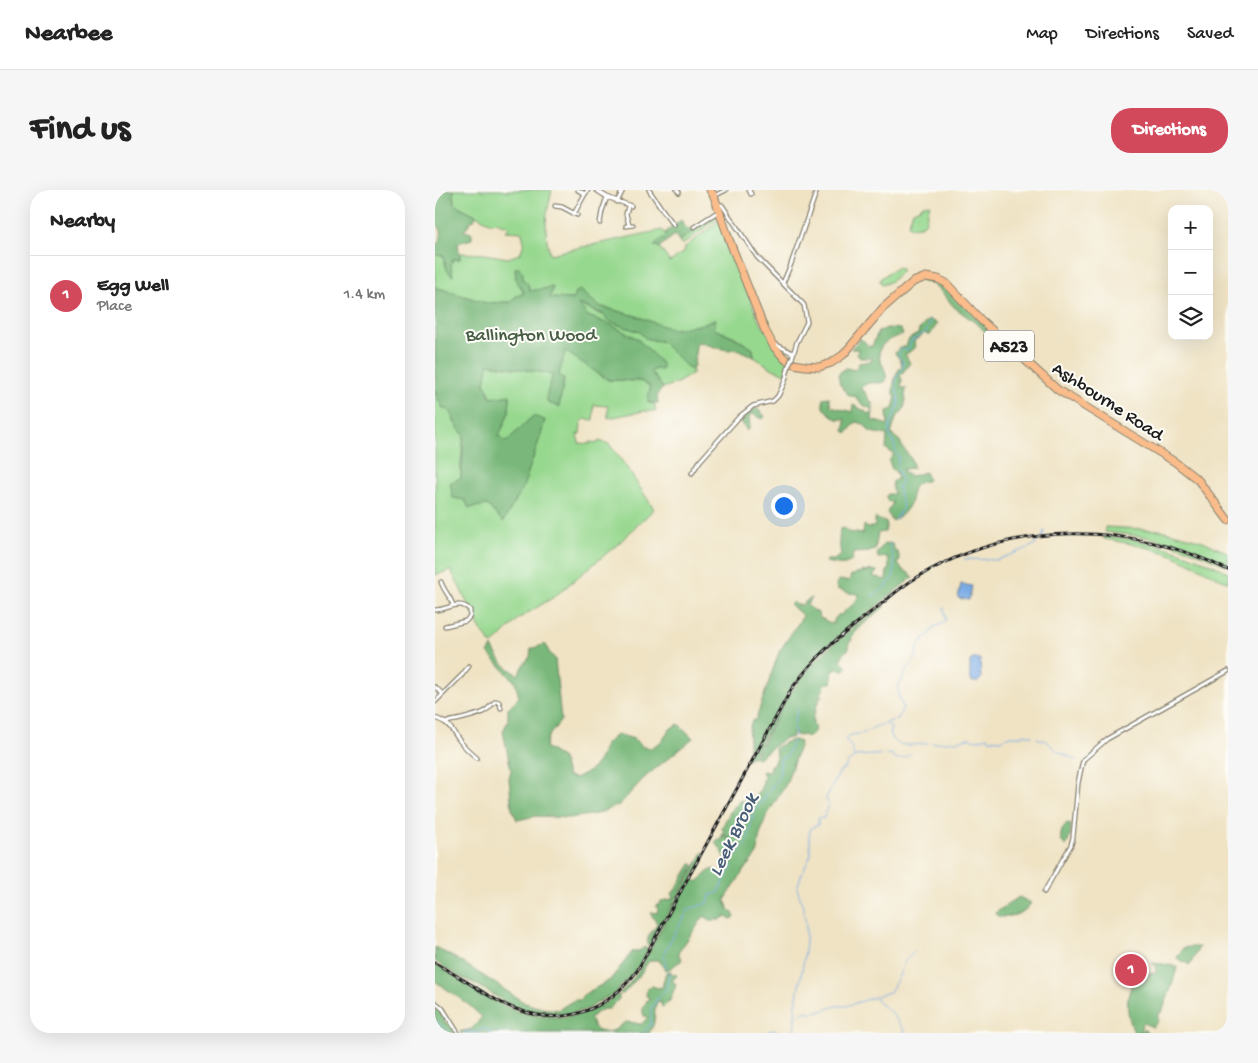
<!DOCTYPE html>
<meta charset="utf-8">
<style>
:root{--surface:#fff;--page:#f6f6f6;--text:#222;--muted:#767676;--line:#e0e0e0;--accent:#d1495b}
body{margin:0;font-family:"Gochi Hand",sans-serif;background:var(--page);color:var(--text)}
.controls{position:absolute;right:15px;top:15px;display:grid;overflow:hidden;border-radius:10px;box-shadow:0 5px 20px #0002}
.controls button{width:45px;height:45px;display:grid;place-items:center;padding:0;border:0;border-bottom:1px solid var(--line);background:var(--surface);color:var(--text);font:25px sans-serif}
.you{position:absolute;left:348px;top:315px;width:18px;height:18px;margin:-12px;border:4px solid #fff;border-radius:50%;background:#1a73e8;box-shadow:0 0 0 8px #1a73e833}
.badge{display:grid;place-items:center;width:32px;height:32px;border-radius:50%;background:var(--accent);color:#fff;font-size:16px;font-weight:700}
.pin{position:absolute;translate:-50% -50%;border:2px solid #fff;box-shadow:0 1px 5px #0006}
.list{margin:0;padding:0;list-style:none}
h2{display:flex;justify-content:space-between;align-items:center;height:65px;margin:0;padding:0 20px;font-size:21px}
h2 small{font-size:16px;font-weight:400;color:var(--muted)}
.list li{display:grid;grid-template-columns:32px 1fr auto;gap:15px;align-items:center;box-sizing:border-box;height:80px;padding:0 20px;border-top:1px solid var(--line)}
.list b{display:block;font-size:19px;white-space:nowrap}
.list p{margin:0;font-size:16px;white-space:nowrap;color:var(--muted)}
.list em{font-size:16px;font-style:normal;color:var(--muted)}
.icon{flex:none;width:28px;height:28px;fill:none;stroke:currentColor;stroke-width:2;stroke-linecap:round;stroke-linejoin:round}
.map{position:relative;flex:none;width:793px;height:843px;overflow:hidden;border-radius:20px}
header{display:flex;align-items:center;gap:30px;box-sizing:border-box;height:70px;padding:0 25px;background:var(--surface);border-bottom:1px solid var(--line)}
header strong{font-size:24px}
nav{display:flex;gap:28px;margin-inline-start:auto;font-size:18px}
.intro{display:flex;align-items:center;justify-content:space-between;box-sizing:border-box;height:120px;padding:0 30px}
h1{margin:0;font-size:35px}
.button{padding:12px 22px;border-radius:20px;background:var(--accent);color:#fff;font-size:18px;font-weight:700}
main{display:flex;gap:30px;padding:0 30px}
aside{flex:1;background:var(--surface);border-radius:20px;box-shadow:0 5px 20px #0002}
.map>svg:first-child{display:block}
.green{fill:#97d88f;stroke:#5a7a56}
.forest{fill:#79b87a;stroke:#4a6a4b}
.water{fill:#7bace6;stroke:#4c6481}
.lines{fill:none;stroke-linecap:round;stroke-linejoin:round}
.stream{stroke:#7bace6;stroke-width:1}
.street-casing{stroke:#868070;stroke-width:5.5}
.highway-casing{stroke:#868070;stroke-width:9}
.street{stroke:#fff;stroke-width:3}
.highway{stroke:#f9bc8a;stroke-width:7}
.rail-casing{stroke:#1c1c1c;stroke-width:3}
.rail{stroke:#fdfcf7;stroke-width:1;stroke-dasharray:4;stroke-linecap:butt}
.street-bridge-casing{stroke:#868070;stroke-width:5.5;stroke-linecap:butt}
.street-bridge{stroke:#fff;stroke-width:3}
.labels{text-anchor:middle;stroke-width:4;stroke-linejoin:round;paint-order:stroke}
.shield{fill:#fdfcf7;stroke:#605f5e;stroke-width:1}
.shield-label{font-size:18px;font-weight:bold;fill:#1c1c1c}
.park-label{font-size:19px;fill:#475e44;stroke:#fdfcf7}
.street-label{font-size:19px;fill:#1c1c1c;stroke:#fdfcf7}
.water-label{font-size:20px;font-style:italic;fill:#475d77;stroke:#fdfcf7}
</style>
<header>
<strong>Nearbee</strong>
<nav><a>Map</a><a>Directions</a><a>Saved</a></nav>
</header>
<div class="intro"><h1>Find us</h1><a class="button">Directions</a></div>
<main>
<aside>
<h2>Nearby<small></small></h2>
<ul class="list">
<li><span class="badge">1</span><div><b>Egg Well</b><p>Place</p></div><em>1.4 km</em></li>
</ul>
</aside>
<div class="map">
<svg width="793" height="843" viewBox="0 0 793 843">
<rect width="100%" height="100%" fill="#fdfcf7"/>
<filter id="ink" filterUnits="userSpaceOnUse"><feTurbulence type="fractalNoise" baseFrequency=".02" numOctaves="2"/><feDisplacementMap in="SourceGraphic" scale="10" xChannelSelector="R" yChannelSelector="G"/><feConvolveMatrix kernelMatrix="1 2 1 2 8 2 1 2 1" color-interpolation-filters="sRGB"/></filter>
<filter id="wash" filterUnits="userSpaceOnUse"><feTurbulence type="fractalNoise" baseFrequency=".0096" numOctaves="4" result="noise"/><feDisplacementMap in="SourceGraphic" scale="20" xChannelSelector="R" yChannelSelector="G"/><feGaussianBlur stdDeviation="1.12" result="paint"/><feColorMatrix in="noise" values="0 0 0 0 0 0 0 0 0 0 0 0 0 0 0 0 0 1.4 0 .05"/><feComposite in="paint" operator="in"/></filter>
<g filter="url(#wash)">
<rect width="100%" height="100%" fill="#efe3c4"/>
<path class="green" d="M 19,0 L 66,0 L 73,2 L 72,0 L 117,0 C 111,26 108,38 115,64 L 227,40 L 231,45 L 220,56 L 224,57 L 235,72 L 251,60 L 249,58 L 285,30 L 323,129 L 353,173 L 350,184 L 338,179 L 319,167 L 318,159 L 298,146 L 279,139 L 280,129 L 265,135 L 239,139 L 233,138 L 201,126 L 163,116 L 145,100 L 139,109 L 115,108 L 94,101 L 93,94 L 88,89 L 81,90 L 88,100 L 88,104 L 81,106 L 76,112 L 51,113 L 0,97 L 0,63 L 2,65 L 10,66 L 17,86 L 16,75 L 18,69 L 25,69 L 25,63 L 49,64 L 73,68 L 85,64 L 89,53 L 87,42 L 70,41 L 75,38 C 71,34 66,35 62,32 L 56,33 L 21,15 L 18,7 Z
M 495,14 L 490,33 L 485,36 L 476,37 L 473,35 L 478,21 L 485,18 L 488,15 Z
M 283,25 L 284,28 L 247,55 L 244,51 C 257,42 270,34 283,25 Z
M 463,77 L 466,79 L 466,82 L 455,92 L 447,95 L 445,91 L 446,88 Z
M 142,114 L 168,125 L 175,132 L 205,142 L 210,148 L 227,152 L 250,175 L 257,180 L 257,184 L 244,192 L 228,198 L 216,182 L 220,179 L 215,161 L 203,149 L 176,135 L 153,126 Z
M 130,160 L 161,182 L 173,190 L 205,191 L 216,196 L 213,211 L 214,213 L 219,213 L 221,221 L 209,221 L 173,228 L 173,216 L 159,215 L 158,230 L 150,229 L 146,233 L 145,244 L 142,244 L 144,253 L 155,254 L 155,252 L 163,253 L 164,251 L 174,254 L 190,275 L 219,319 L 184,353 L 119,407 L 83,429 L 64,449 L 56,455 L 55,452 L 45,439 L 16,380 L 0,385 L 0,201 L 7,217 L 16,222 L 21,235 L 29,245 C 26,269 22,296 34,318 L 52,315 L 68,331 L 87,300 L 98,226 L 71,252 L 64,245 L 74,222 L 75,206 L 57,208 L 50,194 L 53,174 L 119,184 L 123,216 L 129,190 L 124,184 Z
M 670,337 L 726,340 L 768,351 L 793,363 L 793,376 C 768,365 743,354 716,348 C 701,345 686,344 670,342 Z
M 669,346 C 716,350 751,362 793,382 L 793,393 C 775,383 756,373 737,365 C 715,357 692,353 669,349 Z"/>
<path class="forest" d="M 0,0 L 2,0 L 5,4 L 8,0 L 19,0 L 18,7 L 21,15 L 41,25 L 39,30 L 36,31 L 29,41 L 37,43 L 37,49 L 23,53 L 25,69 L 18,69 L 16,75 L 18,86 C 11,82 10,74 9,66 L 2,65 L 0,63 L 0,56 C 8,49 9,39 0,33 Z
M 246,30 L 251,38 L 259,41 L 244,51 L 240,45 L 224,57 L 219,56 L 231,45 L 230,43 Z
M 80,78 L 84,78 L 88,83 L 88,89 L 93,94 L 95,101 L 118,97 L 115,108 L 139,109 L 139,103 L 145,100 L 164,116 L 201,126 L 233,138 L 239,139 L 265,135 L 281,129 L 279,139 L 297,146 L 318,159 L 319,167 L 304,160 L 300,159 L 293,160 L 279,157 L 265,152 L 262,153 L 261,156 L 259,175 L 257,180 L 250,175 L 227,152 L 210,148 L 205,142 L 175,132 L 168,124 L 143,114 L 153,126 L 176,135 L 203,149 L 227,174 L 227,180 L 220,179 L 216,182 L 228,198 L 222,205 L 223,213 L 214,213 L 213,211 L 215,196 L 205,191 L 174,190 L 161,182 L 130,161 L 124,184 L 129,190 L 124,217 L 113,213 L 111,207 L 118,184 L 53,174 L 50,194 L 56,208 L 75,205 L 74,222 L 64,246 L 71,252 L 98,226 L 110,230 L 106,245 L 87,300 L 68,332 L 52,315 L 34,318 L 30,310 L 18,308 L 15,293 L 26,288 L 29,245 L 21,235 L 16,222 L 7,217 L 0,201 L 0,97 L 51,113 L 76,112 L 81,106 L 88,104 L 88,100 L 81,90 Z
M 493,89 L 507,92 L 562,147 L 556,149 L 545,136 L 519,117 L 504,99 L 499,95 L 486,90 Z
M 494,129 L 502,134 L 495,145 L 492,145 L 490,143 L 479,151 L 480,157 L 473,163 L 470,164 L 475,173 L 465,186 L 467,189 L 466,198 L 471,198 L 470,206 L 471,209 L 469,219 L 461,228 L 456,244 L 465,251 C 467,260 479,267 478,278 L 468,279 L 469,283 L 477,286 L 490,282 L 493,289 L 492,291 C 485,291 478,294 477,302 C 476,305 477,308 476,310 C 473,320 466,327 457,331 L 452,322 L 458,313 L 452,310 L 451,306 L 453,304 L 459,304 C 457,298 455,290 463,289 L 461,282 L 457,279 L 454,271 L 459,264 L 451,259 L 452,245 L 435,242 L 429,234 L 421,232 L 412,243 L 409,241 L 410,229 L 401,229 L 388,218 L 388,208 L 394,207 L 396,216 L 417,222 L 418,215 L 430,221 L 432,224 L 438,221 L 437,230 L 453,235 L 452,221 L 458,219 L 461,206 L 458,203 C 459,193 459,184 467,176 L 466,171 L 460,163 L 464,158 L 471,156 L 474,149 L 484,143 L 483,141 Z
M 452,138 L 465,139 L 468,144 C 455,150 439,153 446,172 C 449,178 452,183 451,191 C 442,196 434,188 425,199 L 429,201 L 438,215 L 437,219 C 429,216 424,213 420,206 L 414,206 L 405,194 L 403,184 L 411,178 L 420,180 L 424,173 L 437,171 L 437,168 L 425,168 L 422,164 L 423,159 L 416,159 L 425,149 L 429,151 L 433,156 L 437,156 L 443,142 Z
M 321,218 L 327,223 L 330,226 L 328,229 L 318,224 L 314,225 L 315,237 L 312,241 L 305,230 L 315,221 Z
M 440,328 L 452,333 L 450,342 L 443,343 L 440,360 L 434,362 L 418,363 C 418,364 417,370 416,371 C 410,377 397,373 390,372 L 391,370 L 399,370 L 406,365 L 404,350 L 405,339 L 410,338 L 413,342 L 428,344 L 429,335 L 433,338 L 440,336 Z
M 455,353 L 458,355 L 460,362 L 463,362 L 465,371 L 462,373 L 468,380 L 474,383 L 478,387 L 402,448 L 378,471 L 356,498 L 318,567 L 314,567 L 311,571 C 312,567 313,563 314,559 C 315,546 311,544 317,531 L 321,529 L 344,462 L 368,426 L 355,414 L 358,412 L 362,415 L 367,415 L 372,410 L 377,408 L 372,415 L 374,417 L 383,423 L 384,427 L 395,433 L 399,434 L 399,430 L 403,425 L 408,424 L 408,422 C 416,416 421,414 424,404 L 413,403 L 402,399 L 401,395 L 403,390 L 414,391 L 416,385 L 419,385 L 423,382 L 425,384 L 427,381 L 431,382 L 436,380 L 442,381 L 442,382 L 439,385 L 440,388 L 444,387 L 448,390 L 451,389 L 452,381 L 454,379 L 453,367 L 443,368 L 442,363 L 449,354 Z
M 446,416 L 450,416 C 438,427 425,435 416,448 L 417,450 L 414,453 L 414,457 L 413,460 L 412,460 L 408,464 L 408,466 L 406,468 L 406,470 L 412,478 L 410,480 L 402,479 L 398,481 L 396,493 L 391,493 L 389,496 L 390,497 L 386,503 L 387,506 L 384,508 L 384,513 L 382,513 L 380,523 L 378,525 L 378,534 L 380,536 C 380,542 378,544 373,547 L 368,545 L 363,546 L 358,543 L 356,548 L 350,548 L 323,568 L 320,567 C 334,541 347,514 364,491 C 386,461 417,439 446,416 Z
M 110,454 L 114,462 L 120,469 L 126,530 L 113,547 L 110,557 L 128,569 L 132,586 L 140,588 L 155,581 L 164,570 L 170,555 L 182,544 L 199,549 L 208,557 L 216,558 L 227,551 L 236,538 L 244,534 L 258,548 L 209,588 L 184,615 L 161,624 L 134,628 L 101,626 L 82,630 L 77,619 L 74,588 L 76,580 L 68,541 L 73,531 L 73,518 L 84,507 L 80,492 L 53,463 L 57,457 L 68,474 L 83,485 L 88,475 L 95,467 L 96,459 Z
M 359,550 L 365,552 L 364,556 L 351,594 L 331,627 L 324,648 L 323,661 L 321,665 L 309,680 L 290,710 L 294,720 L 298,723 L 300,728 L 296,729 L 291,726 L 283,731 L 281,728 L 279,732 L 269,726 L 243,763 L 247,770 L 234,779 L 230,780 L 224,770 L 217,770 L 217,771 L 214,771 L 204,786 L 188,804 L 186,804 L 185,802 L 193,795 L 203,782 L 268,662 L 270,663 C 269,670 267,681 259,683 L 258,688 L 262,692 C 269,688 271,680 280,679 L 283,682 L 286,681 C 286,676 289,673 290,669 C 290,664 285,659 283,655 L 281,654 L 280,652 L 283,650 L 286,650 L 287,645 L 294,649 L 295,649 L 295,647 L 287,644 L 289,640 L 287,639 L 287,637 L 298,617 L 301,616 L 304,611 L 308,611 L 311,609 L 311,613 L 315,615 L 318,615 L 317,610 L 319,606 C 327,602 327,592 330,584 L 328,584 L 327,582 L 328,581 L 333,582 L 335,579 L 335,575 L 338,575 L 341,567 L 340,558 L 351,552 Z
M 632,633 L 636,634 C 636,642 635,649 631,656 C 623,650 625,640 632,633 Z
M 256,674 L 258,674 L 259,676 L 216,754 L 213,755 C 211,743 219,743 222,733 L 216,724 L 217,722 L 222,723 L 223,719 L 221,717 L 221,715 L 224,715 L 226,711 L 237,709 L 238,707 L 236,705 L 241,699 Z
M 584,707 L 596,713 C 587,726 578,726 564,727 L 560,723 Z
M 0,757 L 27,772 L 90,813 L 106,818 L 123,820 L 139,810 L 145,810 L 148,805 L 175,790 L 198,761 L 204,761 L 210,757 L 213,760 L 203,777 L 180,803 L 174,807 L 168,809 L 153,819 L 135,824 L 116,825 L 93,822 L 78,817 L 41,794 L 23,786 L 0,771 Z
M 755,757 L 764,757 L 755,775 L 742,768 L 748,758 Z
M 717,773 L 728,774 L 742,777 L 742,778 L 738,792 L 727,822 L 723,824 L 723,831 L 718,837 L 708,833 L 705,840 L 707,841 L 709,839 L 712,843 L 699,843 C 692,824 689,809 699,791 L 711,791 L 711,784 L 721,783 L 720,775 Z
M 0,774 C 24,788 47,804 72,817 C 80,821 89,823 98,825 C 132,831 156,824 184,804 L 184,809 L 174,819 L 168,819 L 154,828 C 157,831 157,835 160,838 C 163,841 164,841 168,841 C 178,843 182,839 190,832 L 201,833 L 203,834 L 207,834 L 213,827 L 209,826 L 207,817 L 211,813 L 212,810 L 215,808 L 211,806 L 212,798 L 218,796 L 222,798 L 228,797 L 228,791 L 229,790 L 230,785 L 232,782 L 236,781 L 236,784 L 242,785 L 239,789 L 237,790 L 241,795 C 239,801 236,805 235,811 L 233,811 L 233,813 L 227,817 L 225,811 L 222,812 C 217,825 223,830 214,843 L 25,843 L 24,842 L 37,839 L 47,827 L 34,815 L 0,791 Z
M 0,815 L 6,819 L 11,829 L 9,831 L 11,834 L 15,834 L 20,843 L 2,843 L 0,841 Z"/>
<path class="water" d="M 526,394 L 537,396 L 534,410 L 523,408 Z
M 538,469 L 545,469 L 546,489 L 543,492 L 538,492 L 535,490 L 535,471 Z"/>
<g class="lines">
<path class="stream" d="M 460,330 L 468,317 C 465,309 465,304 463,296 L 467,291 C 463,284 461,276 464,267 C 459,261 461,260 459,254 C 458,251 456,249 455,247 C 452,235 459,227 463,217 C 466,208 460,199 461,190 C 462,183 467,182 468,177 C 469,171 465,169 463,164 L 467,159 L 471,160 L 474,158 L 476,151 L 491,142 L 496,130
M 529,369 L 562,370 L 593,358 L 601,354 L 603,349 L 607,348 L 609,341
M 437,406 C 442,403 448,400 451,396 C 465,383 459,370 454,354
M 451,534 L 456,537 C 451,561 479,555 493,553
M 359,547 L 360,542 L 358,537 L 363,519
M 602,548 L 613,552 L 622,561 L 641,570
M 497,553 L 521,551 L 534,548 L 542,550 L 553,547 L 554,549 L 566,550 L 575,546 L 588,546 L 589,544 L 597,546
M 420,566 L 457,564 L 459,569 L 470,568 L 475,564
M 441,806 L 455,802 L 463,788 L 470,771 L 479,762
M 361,828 L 366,823 L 373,821 L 375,824 L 380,821 L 387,821 L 401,816 L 411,816 L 440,807 L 446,815 L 456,822 L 471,843
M 0,830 L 15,843
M 29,843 L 31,841 L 38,842 L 50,838 L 57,843
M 63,843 L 68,843
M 208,843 L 216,834 L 216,818 L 223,808 L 231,799 L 234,785 L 230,774 L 229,762 L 254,719 L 273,713 L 275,705 L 283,703 L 296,678 L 296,670 L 309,656 L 313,649 L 318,625 L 344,586 L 346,568 L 351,567 L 358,551
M 332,843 L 333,841 L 340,840 L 345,843
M 359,843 C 360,831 360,820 362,808 C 366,782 374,755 370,728 C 369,718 365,708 362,698 L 367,683 L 376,665 L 374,645 L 376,638 L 383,635 L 383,628 L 389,628 L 393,614 L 391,608 L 405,581 L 411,577 L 413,572 L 419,568 L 420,566 L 418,564 L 417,558 L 410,549 C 415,543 422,545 429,543 C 433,541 436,538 440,537 C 448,534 455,531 463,529 L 468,517 L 464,507 L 463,497 L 472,479 L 479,472 L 483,458 L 489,448 L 494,445 L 499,437 L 507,434 L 511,430 L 509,418"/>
</g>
</g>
<g filter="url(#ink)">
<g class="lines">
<g class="street-casing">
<path id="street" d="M 143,0 L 150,4
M 161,0 L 172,7 L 196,16
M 214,0 L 229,22 L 239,35
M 242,0 L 244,2
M 314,0 L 316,4
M 279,6 L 291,0
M 182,12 L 188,0
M 282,14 L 287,15 L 322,67 L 369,115 L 372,132 L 362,152 L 357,168
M 120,16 L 127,17 L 142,25
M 193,16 L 191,24 L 194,35
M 139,24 L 150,4 L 153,0
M 165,33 L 167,21 L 172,7
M 191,36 L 198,35
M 259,37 L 284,21
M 348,93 L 356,74 L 382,0
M 337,154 C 343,154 352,161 358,163
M 257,283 L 265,271 L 304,227 L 318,216 L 338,211 L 343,206 L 350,191 L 354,175
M 6,392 C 9,401 15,406 18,415
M 0,420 C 13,420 24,409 35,420 L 35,426 L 31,431 L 10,436
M 0,497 L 8,504
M 0,512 L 27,485 L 34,476
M 0,528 C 15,533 16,539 24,550 C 29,557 36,563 42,568
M 11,533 C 15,530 17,531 22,530 C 27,529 45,524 49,522 C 54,519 56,514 61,511 L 64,512 L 66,518
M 609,702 L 636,655 L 638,647 L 643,593 L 647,574 L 649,569 L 672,549 L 793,481
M 0,812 L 8,819 L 23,843"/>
</g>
<g class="highway-casing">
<path id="highway" d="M 275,0 L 279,6 L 295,52 L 329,138 L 339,157 L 350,169 L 359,174 L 370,176 L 384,177 L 396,173 L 408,165 L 448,118 L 478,92 L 491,87 L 503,89 L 511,93 L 546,130 L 623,200 L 740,272 L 763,290 L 793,330"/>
</g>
<use href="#street" class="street"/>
<use href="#highway" class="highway"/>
<g class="rail-casing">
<path id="rail" d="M 0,773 C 15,782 31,791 46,801 C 58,808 70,816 84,820 C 131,837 173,819 202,781 L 357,498 C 366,487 374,476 384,466 C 399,450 419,436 436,422 C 451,411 465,397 481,388 C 577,330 694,331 793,380"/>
</g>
<use href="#rail" class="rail"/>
<g class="street-bridge-casing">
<path id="street-bridge" d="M 354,175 L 357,168"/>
</g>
<use href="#street-bridge" class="street-bridge"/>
</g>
</g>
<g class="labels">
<rect class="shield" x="549" y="140.5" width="50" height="31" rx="4"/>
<g class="shield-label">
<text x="574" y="162">A523</text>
</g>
<g class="park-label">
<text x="96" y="150">Ballington Wood</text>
</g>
<g class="street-label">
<text transform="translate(674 210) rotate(33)" y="7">Ashbourne Road</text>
</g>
<g class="water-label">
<text transform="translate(297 644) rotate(-64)" y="7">Leek Brook</text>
</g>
</g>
</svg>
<div class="controls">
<button>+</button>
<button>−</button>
<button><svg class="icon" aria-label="layers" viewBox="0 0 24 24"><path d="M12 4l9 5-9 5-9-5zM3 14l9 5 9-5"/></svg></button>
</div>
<div class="you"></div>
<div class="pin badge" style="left:696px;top:780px">1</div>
</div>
</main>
